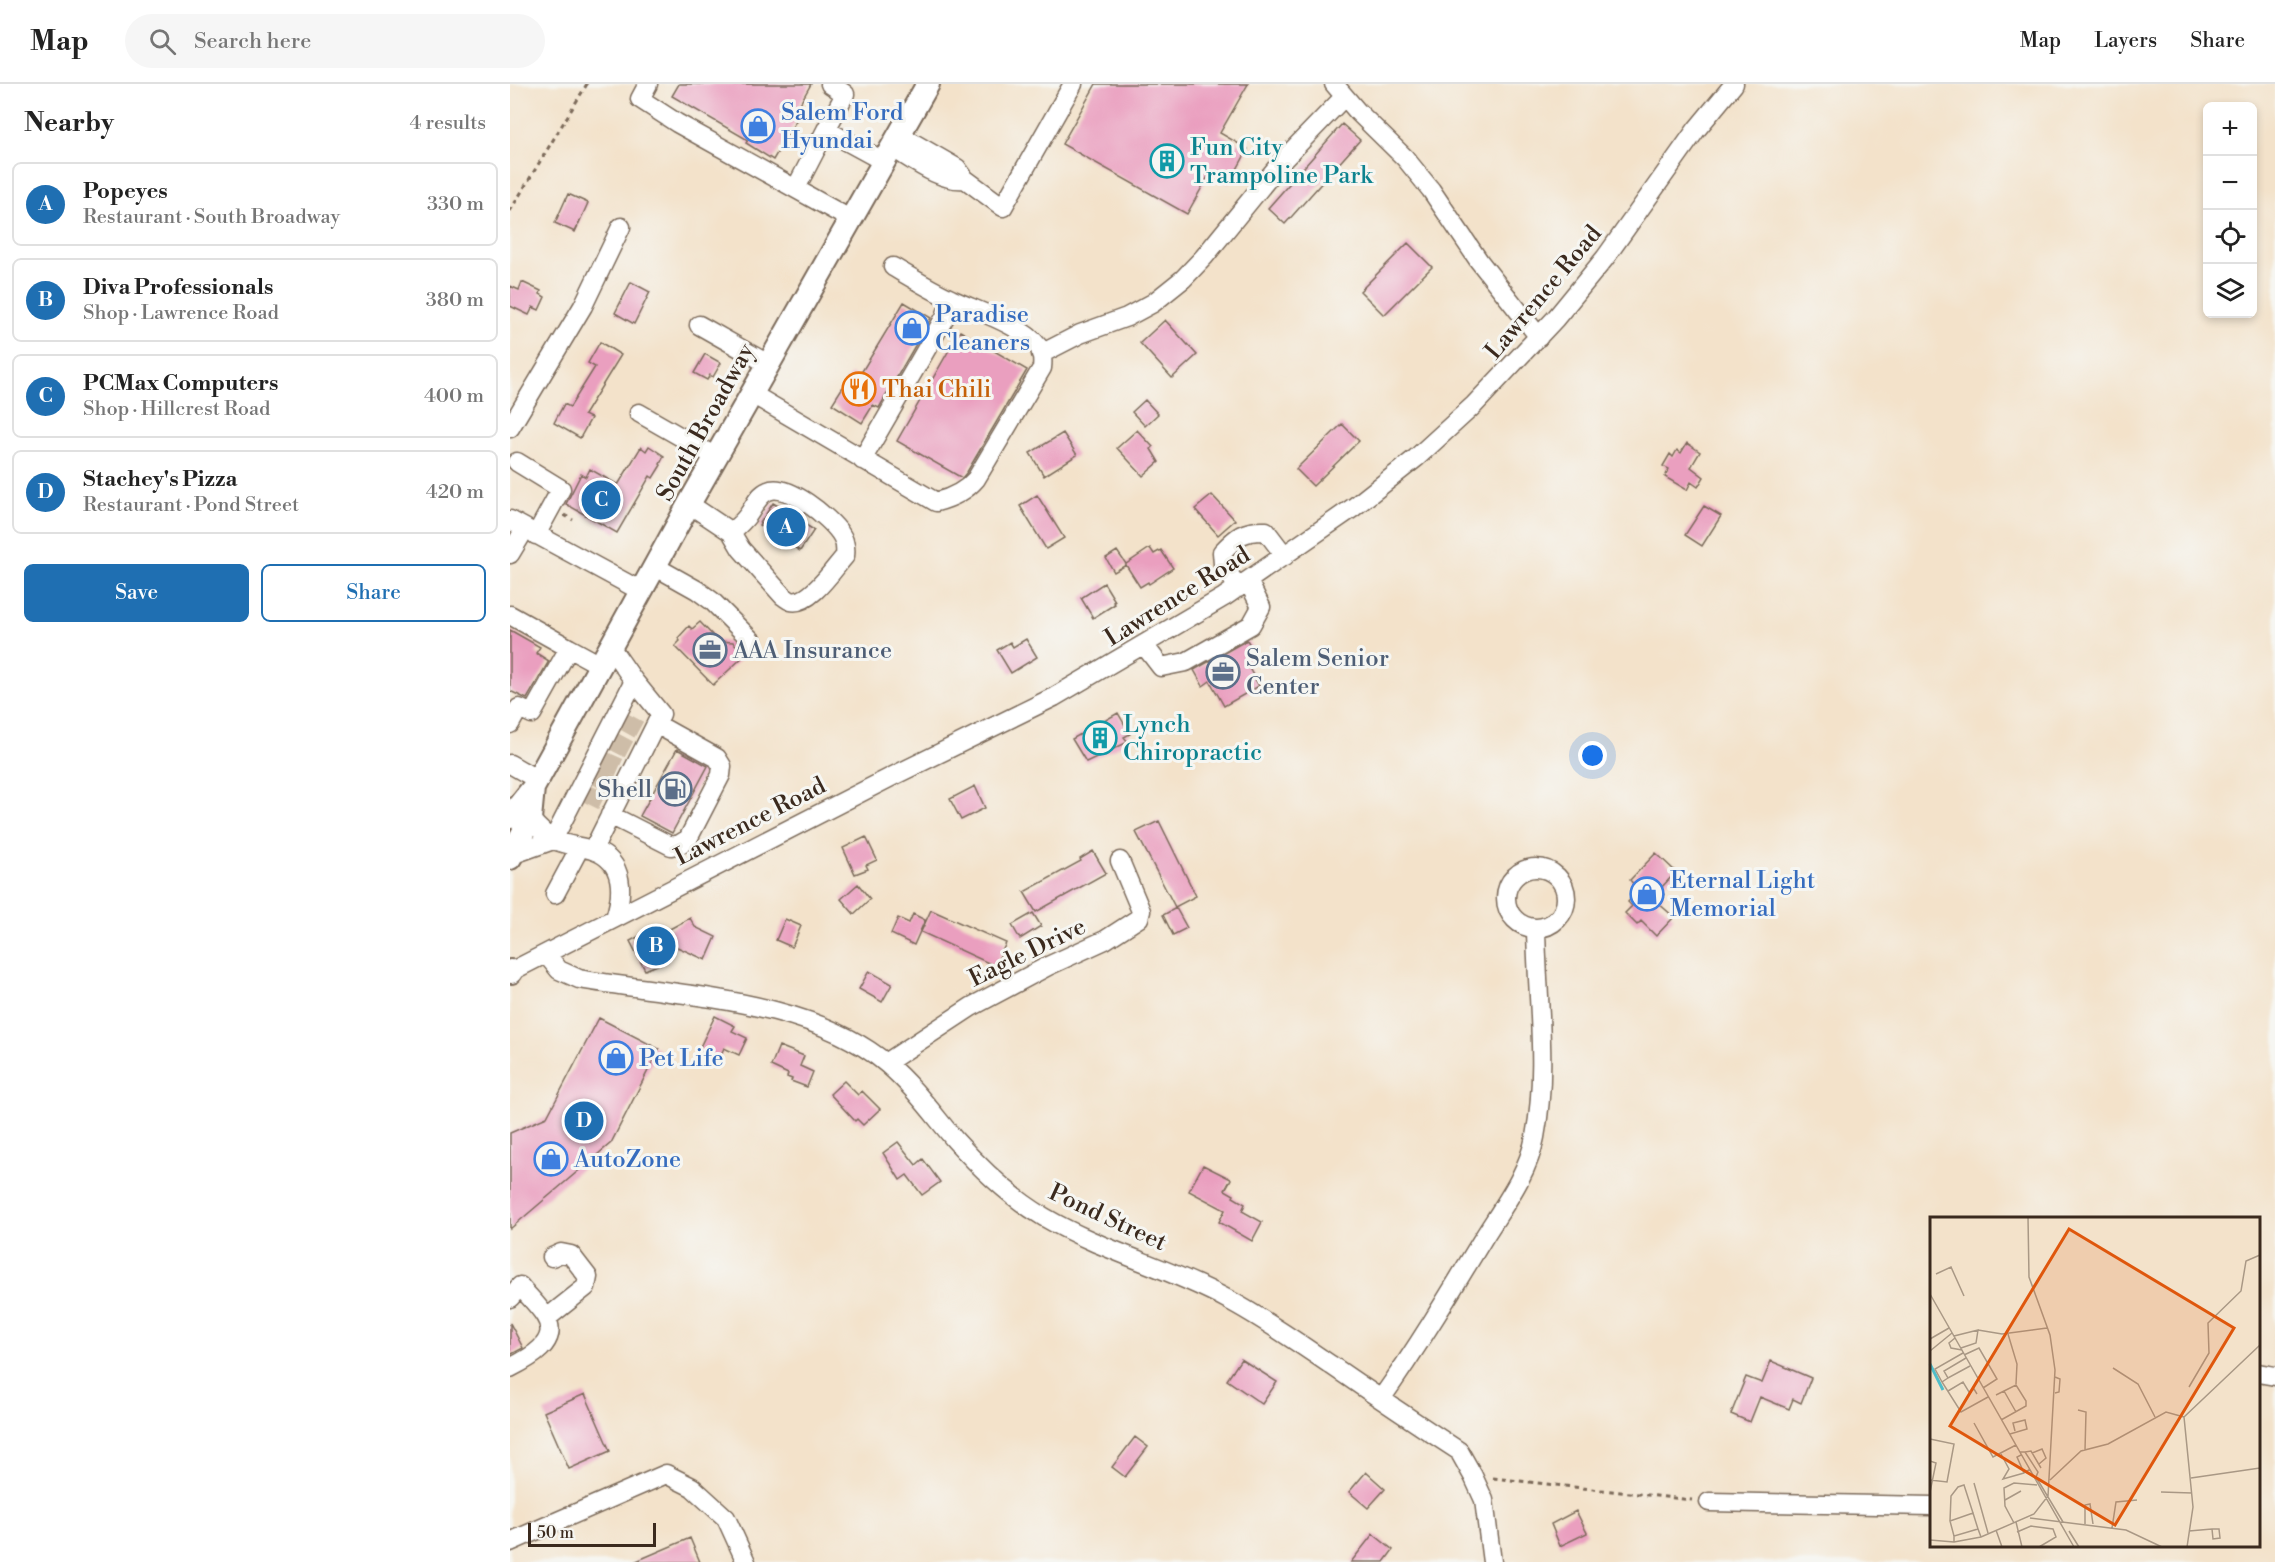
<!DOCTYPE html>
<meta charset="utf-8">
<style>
:root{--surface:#fff;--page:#f6f6f6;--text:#222;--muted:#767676;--line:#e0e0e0;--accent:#1f6fb2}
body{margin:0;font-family:"Libre Bodoni",serif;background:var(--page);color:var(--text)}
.controls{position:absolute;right:18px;top:18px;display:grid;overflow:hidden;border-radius:9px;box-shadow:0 3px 9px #0003}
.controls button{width:54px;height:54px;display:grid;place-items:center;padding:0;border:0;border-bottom:2px solid var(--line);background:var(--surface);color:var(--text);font:30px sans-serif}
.scale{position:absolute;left:18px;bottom:15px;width:128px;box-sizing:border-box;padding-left:6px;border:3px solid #3b2a1e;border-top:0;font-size:16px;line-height:21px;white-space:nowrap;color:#3b2a1e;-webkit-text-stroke:4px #f6f6f2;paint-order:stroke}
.you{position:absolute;left:1083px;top:672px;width:21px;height:21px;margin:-15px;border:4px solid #fff;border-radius:50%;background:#1a73e8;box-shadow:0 0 0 9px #1a73e833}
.badge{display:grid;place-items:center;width:39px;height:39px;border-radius:50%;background:var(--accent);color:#fff;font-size:20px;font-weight:700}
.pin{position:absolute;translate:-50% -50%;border:3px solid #fff;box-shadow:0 2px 6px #0006}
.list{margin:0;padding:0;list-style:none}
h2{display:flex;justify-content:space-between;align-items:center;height:78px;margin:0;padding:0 24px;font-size:26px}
h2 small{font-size:20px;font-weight:400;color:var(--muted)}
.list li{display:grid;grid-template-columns:39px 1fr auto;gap:18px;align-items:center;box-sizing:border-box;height:84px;margin:0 12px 12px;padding:0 12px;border:2px solid var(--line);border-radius:9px}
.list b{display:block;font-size:22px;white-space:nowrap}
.list p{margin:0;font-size:20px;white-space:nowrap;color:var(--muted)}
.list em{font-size:20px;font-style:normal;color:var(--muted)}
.actions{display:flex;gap:12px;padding:18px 24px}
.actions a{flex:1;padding:14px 0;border:2px solid var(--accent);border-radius:9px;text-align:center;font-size:21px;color:var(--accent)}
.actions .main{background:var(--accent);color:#fff}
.icon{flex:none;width:33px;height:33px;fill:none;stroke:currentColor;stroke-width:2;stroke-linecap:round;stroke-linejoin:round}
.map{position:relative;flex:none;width:1765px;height:1478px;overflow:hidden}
header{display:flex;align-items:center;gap:36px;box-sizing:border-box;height:84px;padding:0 30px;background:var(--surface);border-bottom:2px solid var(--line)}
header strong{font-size:28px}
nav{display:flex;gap:33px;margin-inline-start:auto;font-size:21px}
.search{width:420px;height:54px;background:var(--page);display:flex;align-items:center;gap:15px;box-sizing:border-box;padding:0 21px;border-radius:33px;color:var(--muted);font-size:22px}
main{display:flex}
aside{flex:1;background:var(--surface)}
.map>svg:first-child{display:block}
.building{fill:#ea9fbf}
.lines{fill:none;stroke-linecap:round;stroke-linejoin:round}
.minor-tunnel{stroke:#cebda8;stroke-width:18;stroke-dasharray:18 9;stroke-linecap:butt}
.minor-casing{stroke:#7b6a5a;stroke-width:21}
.major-casing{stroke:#7b6a5a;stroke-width:26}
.path{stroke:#7b6a5a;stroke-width:3;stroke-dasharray:4.5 4.5;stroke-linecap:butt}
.minor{stroke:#fff;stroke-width:18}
.major{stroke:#fff;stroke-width:22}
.labels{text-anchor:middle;stroke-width:6;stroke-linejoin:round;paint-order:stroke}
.shop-label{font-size:24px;fill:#366cbe;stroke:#f6f6f2;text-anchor:start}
.culture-label{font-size:24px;fill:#0d838f;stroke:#f6f6f2;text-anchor:start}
.street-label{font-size:24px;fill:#3b2a1e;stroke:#f6f6f2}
.food-label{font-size:24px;fill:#c56008;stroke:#f6f6f2;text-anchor:start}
.service-label{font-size:24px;fill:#4e5e75;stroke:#f6f6f2;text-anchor:start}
.inset-river{fill:none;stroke:#50bdc9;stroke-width:3}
.inset-road{fill:none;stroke:#a99885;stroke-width:1.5}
.view{fill:#df570d;fill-opacity:0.15;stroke:#df570d;stroke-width:3}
.inset-edge{fill:none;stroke:#3b2a1e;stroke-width:3}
</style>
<header>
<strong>Map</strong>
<div class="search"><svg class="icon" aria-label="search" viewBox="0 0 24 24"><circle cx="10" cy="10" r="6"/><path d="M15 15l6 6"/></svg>Search here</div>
<nav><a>Map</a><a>Layers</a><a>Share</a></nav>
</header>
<main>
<aside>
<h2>Nearby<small>4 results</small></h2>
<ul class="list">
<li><span class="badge">A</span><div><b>Popeyes</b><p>Restaurant · South Broadway</p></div><em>330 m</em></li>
<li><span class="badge">B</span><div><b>Diva Professionals</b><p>Shop · Lawrence Road</p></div><em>380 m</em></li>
<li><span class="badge">C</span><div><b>PCMax Computers</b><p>Shop · Hillcrest Road</p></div><em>400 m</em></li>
<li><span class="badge">D</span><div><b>Stachey's Pizza</b><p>Restaurant · Pond Street</p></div><em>420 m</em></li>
</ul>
<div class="actions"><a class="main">Save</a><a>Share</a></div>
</aside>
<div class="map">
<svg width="1765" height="1478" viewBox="0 0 1765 1478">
<rect width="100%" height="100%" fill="#f6f6f2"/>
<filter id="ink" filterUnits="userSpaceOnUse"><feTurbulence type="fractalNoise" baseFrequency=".0167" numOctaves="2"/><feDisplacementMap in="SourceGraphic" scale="12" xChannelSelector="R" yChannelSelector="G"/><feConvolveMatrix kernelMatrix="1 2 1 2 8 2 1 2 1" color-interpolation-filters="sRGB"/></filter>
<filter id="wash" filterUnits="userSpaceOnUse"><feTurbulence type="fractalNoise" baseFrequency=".008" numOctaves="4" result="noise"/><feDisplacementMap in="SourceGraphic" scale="24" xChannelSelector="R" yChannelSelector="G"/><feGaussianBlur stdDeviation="1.35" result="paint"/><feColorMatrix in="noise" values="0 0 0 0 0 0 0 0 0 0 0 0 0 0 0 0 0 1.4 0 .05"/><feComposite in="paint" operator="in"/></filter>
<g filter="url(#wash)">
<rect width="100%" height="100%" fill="#f3e2ca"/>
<g id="blocks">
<path class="building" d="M 169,0 L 301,0 L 287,25 L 291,28 L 263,76 L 236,59 L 238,56 L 162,12 Z
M 586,0 L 738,0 L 710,49 L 738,65 L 719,100 L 700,89 L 677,130 L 552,60 Z
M 832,40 L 850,56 L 775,140 L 758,124 Z
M 58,110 L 78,119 L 65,148 L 45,139 Z
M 898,159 L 922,183 L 874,231 L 850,207 Z
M 12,198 L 31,207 L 30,210 L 35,213 L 29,226 L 23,223 L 19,231 L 0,222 L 0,202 L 9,206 Z
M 121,198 L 140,208 L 124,240 L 105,229 Z
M 394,218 L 421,234 L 369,324 L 363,321 L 352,339 L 322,320 L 341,290 L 348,294 Z
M 655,236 L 687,271 L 662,294 L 630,259 Z
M 450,247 L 517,286 L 457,388 L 452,394 L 387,357 Z
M 90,258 L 111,271 L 74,331 L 81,334 L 70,354 L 44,339 L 54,320 L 60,323 L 85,283 L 78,279 Z
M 195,270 L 211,279 L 203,293 L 200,291 L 197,296 L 184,289 Z
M 635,316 L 648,330 L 635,342 L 622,328 Z
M 832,340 L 849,357 L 803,402 L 786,385 Z
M 627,346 L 643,363 L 641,365 L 649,378 L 633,392 L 607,364 Z
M 553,349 L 567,371 L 534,392 L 520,369 Z
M 1177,359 L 1190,368 L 1181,383 L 1194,393 L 1188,403 L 1181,398 L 1177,406 L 1155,393 L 1159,385 L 1153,382 L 1160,370 L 1163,373 L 1167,366 L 1171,369 Z
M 139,362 L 154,372 L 150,380 L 151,381 L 143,394 L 140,392 L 107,449 L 56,420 L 71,390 L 76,393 L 80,385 L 108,401 L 131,363 L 136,367 Z
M 527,411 L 554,454 L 536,465 L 510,422 Z
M 702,411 L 725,436 L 708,451 L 685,425 Z
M 263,419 L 273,425 L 275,422 L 289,431 L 286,435 L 304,446 L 290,467 L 249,441 Z
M 1194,422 L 1211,432 L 1192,462 L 1175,451 Z
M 640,464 L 644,470 L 651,466 L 663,484 L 639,500 L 638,498 L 630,503 L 616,481 L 604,488 L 596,474 L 607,467 L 616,480 Z
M 594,499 L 605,517 L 603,518 L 605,520 L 583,534 L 571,514 Z
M 190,538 L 208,557 L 223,558 L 235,571 L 203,601 L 165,562 L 170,557 L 168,554 L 179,542 L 182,545 Z
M 0,546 L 30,563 L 26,569 L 39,577 L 17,615 L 0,607 Z
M 516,555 L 527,573 L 501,589 L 487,566 L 500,558 L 503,563 Z
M 737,556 L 746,571 L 735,577 L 749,602 L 714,622 L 700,597 L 693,602 L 684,586 Z
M 608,629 L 620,650 L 614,653 L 618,658 L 576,678 L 562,655 Z
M 167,665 L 198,682 L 162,749 L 130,732 Z
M 465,702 L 475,724 L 451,736 L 440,715 Z
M 649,737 L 686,812 L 665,823 L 626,748 Z
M 356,753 L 367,776 L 356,781 L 358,785 L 345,790 L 333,764 Z
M 583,767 L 596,789 L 526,828 L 514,808 L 571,777 L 570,775 Z
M 1146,769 L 1166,788 L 1149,806 L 1154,811 L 1147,818 L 1164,833 L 1146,852 L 1131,837 L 1127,841 L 1115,829 L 1122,822 L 1118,818 L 1124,811 L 1120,808 L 1126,803 L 1120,796 Z
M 348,800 L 360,815 L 344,830 L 331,815 Z
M 666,824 L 677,844 L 663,851 L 653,831 Z
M 421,826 L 496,859 L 485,882 L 411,848 Z
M 523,829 L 531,842 L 510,855 L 502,841 Z
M 403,830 L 415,836 L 404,861 L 381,850 L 388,834 L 399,839 Z
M 180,834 L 185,843 L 206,853 L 196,876 L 145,853 L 157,877 L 135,886 L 120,857 L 141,846 L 145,853 Z
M 275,835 L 291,842 L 282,863 L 266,856 Z
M 359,887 L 382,900 L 372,918 L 349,905 Z
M 205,932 L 225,942 L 222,947 L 237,954 L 229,971 L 214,964 L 208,977 L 188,967 Z
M 89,934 L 149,965 L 101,1059 L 0,1145 L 0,1049 L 37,1033 Z
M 269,962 L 294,972 L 290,982 L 303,988 L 297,1003 L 281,997 L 282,995 L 277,993 L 278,990 L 261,982 Z
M 334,997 L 348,1011 L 352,1007 L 370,1025 L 353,1041 L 347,1035 L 345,1037 L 320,1010 Z
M 388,1058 L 406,1081 L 413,1075 L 430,1098 L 412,1111 L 397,1091 L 390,1096 L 373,1069 Z
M 693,1081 L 721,1095 L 715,1106 L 724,1111 L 723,1113 L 735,1120 L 732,1127 L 752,1138 L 742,1157 L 709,1138 L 715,1126 L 679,1107 Z
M 0,1239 L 13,1264 L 0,1271 Z
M 731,1275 L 767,1298 L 752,1320 L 717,1296 Z
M 1261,1277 L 1301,1294 L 1291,1319 L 1283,1315 L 1279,1325 L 1250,1313 L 1240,1338 L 1221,1330 L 1236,1293 L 1252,1299 Z
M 75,1310 L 100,1367 L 59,1385 L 34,1328 Z
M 625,1353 L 638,1363 L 615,1393 L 602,1383 Z
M 856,1388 L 875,1405 L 858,1424 L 839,1408 Z
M 1066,1427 L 1077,1449 L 1050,1462 L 1041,1440 Z
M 863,1450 L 883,1466 L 874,1478 L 841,1478 Z
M 180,1454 L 190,1478 L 124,1478 Z"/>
</g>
</g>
<g filter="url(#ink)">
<use href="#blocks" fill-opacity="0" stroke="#7b6a5a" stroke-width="1.5"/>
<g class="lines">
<path class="minor-tunnel" d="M 113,637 L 131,647
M 103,657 L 122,667
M 93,676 L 111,684
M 86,692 L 104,701
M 76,709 L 96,719"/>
<g class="minor-casing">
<path id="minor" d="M 138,0 L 130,15 L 167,39 L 340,135
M 824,0 L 848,28 L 895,74 L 921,106 L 969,177 L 1029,253
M 316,46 L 335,10 L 320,0
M 388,50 L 447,84 L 455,95 L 493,123 L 563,0
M 381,63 C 402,75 430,98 455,95
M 286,104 L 316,46 L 373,77
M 189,241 L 258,280
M 531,270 L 570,250 L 617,233 L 643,219 L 673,195 L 694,173 L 773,76 L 834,13
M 242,310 L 426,418 C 442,414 455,408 466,395 L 532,284 C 533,276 533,269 528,262 C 512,241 464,226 441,215 C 421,206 402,194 383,183
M 129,329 L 206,373
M 0,344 L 73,222 L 111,143
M 352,376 L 435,233 L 441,216
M 7,378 L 51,405 L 26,451
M 179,420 L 221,448 L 231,465 L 273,512 C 276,514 278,516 281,517 C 300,522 324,484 335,472 C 336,464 335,456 330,449 C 320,434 277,398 258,407 C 248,411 244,423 238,431 C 233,438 227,443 221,448
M 0,436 L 131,507
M 0,470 L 15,445
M 146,483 L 187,506 L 202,517 L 243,558
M 728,504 L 713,480 L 712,468 C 727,452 734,446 756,447 L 775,472
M 0,531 L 59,564
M 634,561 L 651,583 L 676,578 L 741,541 L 751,523 L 738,497
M 0,640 L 9,624 L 22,630 L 59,564 L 92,582
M 0,680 L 28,696
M 100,731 L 161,762 L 170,760 L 178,755 L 211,691 L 212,682 L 207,674 L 146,640
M 20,735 C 27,743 35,752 44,756 C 57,762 72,762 85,767 C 115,778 113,810 105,834
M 83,766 L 151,630 L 124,597
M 1,771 L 43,756 L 124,597 L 101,564
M996 814a30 30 0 1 1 60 0a30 30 0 1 1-60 0Z
M 45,810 L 70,763
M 36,870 L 49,886 L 69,895 C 166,912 299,914 377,980 C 403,1002 423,1030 445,1056 C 472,1086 500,1113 534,1133 C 592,1167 658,1183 717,1215 C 753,1234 787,1258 821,1281 C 863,1310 906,1339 949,1367 L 963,1392 L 974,1416 L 982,1478
M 0,888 L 383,692 L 544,613 L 714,513 L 844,423 L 906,374 L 964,321 L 1045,235 L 1095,174 L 1186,46 L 1224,0
M 376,979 L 461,923 L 538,882 L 595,856 L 629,834 L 631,827 L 610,777
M 0,1214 L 10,1202 C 18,1212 28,1221 35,1232 C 52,1258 18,1275 0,1284
M 37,1234 L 76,1203 L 78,1193 L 61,1171 L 51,1169 L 42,1173
M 1748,1289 L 1765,1292
M 871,1315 C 907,1264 939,1211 971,1158 C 991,1125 1018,1091 1025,1053 C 1038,985 1027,913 1026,844
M 1199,1418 L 1422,1422
M 0,1458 L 156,1390 L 182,1403 L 216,1434 L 236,1478"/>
</g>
<g class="major-casing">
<path id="major" d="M 0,733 L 23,704 L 179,420 L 418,0
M 0,774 L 20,735 L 23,704
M 0,887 L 1,888"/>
</g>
<path class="path" d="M 0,127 L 77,0
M 54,431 L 63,436
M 983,1394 L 1182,1416"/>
<use href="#minor" class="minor"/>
<use href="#major" class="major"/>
</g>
</g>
<defs>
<g id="shop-ring" transform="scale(1.725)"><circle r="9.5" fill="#f6f6f2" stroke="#3f7fe0" stroke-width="1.5"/><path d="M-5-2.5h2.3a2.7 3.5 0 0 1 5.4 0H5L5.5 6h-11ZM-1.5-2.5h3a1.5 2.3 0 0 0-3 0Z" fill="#3f7fe0"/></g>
<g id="building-ring" transform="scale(1.725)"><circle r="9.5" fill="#f6f6f2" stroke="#0f9aa8" stroke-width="1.5"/><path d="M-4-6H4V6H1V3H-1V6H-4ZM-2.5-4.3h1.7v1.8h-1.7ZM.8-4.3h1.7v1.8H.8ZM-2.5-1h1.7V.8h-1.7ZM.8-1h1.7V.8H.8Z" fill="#0f9aa8"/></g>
<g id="restaurant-ring" transform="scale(1.725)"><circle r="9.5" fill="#f6f6f2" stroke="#e8710a" stroke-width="1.5"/><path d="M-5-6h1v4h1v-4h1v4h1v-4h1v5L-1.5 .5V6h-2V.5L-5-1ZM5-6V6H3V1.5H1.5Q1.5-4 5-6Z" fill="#e8710a"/></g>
<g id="office-ring" transform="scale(1.725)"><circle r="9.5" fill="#f6f6f2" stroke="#5c6f8a" stroke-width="1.5"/><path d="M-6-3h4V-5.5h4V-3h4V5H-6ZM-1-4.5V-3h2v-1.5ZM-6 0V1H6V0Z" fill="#5c6f8a"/></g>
<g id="fuel-ring" transform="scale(1.725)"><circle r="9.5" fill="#f6f6f2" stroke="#5c6f8a" stroke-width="1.5"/><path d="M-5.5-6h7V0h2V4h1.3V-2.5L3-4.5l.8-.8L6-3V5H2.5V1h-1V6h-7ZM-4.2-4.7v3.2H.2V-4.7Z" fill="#5c6f8a"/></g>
</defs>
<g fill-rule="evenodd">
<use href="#shop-ring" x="248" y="42"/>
<use href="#building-ring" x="657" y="77"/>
<use href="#shop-ring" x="402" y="244"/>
<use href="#restaurant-ring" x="349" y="305"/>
<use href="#office-ring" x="200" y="566"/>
<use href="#office-ring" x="713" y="588"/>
<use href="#building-ring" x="590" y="654"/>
<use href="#fuel-ring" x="165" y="705"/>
<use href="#shop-ring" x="1137" y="810"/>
<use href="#shop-ring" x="106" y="974"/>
<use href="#shop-ring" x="41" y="1075"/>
</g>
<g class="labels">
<g class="shop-label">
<text x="271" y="36">Salem Ford<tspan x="271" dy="28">Hyundai</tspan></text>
<text x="425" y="238">Paradise<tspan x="425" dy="28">Cleaners</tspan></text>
<text x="1160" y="804">Eternal Light<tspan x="1160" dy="28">Memorial</tspan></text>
<text x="129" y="982">Pet Life</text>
<text x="64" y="1083">AutoZone</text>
</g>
<g class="culture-label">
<text x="680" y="71">Fun City<tspan x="680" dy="28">Trampoline Park</tspan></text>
<text x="613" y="648">Lynch<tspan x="613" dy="28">Chiropractic</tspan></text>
</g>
<g class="street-label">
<text transform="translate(1033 208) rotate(-50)" y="8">Lawrence Road</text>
<text transform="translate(195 338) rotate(-61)" y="8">South Broadway</text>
<text transform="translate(667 512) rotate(-32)" y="8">Lawrence Road</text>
<text transform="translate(240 737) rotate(-27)" y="8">Lawrence Road</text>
<text transform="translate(517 868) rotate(-26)" y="8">Eagle Drive</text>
<text transform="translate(598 1133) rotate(25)" y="8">Pond Street</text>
</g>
<g class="food-label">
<text x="372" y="313">Thai Chili</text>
</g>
<g class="service-label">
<text x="223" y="574">AAA Insurance</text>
<text x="736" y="582">Salem Senior<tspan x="736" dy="28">Center</tspan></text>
<text x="142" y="713" text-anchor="end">Shell</text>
</g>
</g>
<g transform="translate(1420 1133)">
<rect width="330" height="330" fill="#f3e2ca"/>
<path class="inset-river" d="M 0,147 L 13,173"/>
<path class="inset-road" d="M 6,57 L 21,50 L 34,79M 0,77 L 144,330M 48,113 L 72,117 L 117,111M 78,117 L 87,147 L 86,167M 24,119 L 48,113 L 46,126 L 31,131M 25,121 L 19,126 L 21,131 L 32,133M 0,122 L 19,111M 0,134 L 22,116M 34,138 L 49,131 L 67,162 L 53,171M 36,141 L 14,154 L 18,161 L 40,149M 183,151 L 208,167 L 225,200M 125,160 L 130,162 L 129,175 L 125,176M 18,161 L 12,165 L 31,195 L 58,180M 12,165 L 5,152 L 33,136M 259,170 L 279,136 L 278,106 L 311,74 L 316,44 L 330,38M 18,174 L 33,165 L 39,175 L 44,172 L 47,177M 74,174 L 86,195M 66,178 L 86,168 L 96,184 L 96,189 L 71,203M 148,193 L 156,195 L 155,233M 44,206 L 63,240 L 86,228M 80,217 L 97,212 L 95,203 L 83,206 L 85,214M 0,222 L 24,227 L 17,265 L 0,263M 90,235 L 95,235 L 108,255 L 106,260M 95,235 L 101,234 L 111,251M 102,236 L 112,232 L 116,241 L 109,247M 71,237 L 79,252 L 73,262 L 94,256M 91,238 L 87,240 L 94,256 L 100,252M 0,244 L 6,246 L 0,275M 106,260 L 133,305M 261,261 L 330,251M 120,263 L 151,234 L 178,227 L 236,195 L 254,200M 44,266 L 58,316M 231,275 L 262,276M 75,283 L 91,274M 100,301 L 196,313 L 232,330M 20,304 L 21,279 L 28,270 L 34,268 L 43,296M 86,305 L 92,330M 84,306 L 75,289 L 74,271 L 84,266 L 107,268M 155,307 L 155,288 L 160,287 L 163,307M 182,311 L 186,285 L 207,283M 66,313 L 72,330M 139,314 L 149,330M 259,314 L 282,312 L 289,312 L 290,321 L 283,322 L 282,312M 87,315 L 101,309 L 123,312 L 126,320 L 109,330M 24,319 L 20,304 L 43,296 L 48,312M 0,323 L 24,325 L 51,320 L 104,297 L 118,279 L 125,153 L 120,118 L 99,60 L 98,0M 24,325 L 24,319 L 48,312 L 51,320M 257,330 L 263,290 L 254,200 L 330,128"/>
<path class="view" d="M 139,12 L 304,111 L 185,308 L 20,209 Z"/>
<rect width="330" height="330" class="inset-edge"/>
</g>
</svg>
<div class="controls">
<button>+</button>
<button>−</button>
<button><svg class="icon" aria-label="locate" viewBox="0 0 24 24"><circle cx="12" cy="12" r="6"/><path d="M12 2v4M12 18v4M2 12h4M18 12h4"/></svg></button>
<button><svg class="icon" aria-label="layers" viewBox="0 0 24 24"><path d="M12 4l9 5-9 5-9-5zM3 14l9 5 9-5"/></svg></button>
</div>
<div class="scale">50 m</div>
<div class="you"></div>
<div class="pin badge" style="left:276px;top:443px">A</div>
<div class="pin badge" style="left:146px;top:862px">B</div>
<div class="pin badge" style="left:91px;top:416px">C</div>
<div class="pin badge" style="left:74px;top:1037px">D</div>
</div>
</main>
